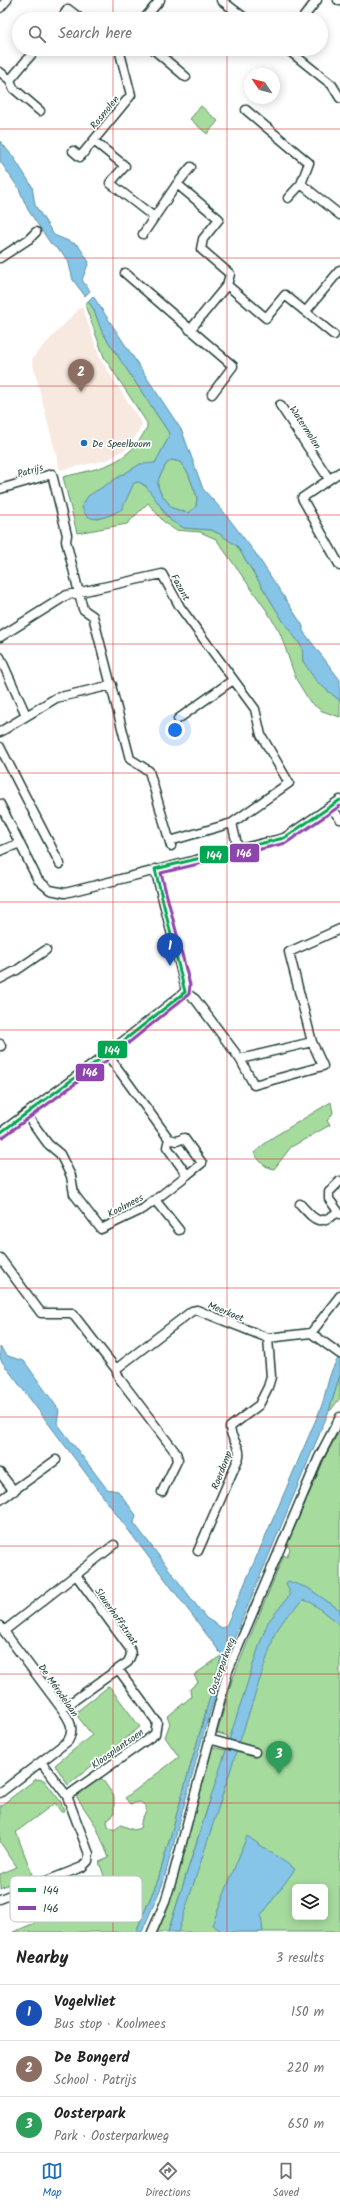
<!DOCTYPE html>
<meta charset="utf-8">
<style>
:root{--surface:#fff;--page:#f2f2f2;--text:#222;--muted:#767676;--line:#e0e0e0;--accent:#1f6fb2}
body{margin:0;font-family:Kalam,sans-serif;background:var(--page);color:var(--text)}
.controls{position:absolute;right:12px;bottom:12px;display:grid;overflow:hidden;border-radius:6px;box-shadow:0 2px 10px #0003}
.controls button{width:36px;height:36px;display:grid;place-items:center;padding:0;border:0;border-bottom:1px solid var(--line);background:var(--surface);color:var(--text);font:20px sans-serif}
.compass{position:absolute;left:244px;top:68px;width:36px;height:36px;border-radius:50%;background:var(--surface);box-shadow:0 2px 10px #0003;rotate:305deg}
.you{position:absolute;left:175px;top:730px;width:14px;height:14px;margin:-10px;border:3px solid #fff;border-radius:50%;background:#1a73e8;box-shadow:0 0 0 6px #1a73e833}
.badge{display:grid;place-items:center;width:26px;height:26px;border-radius:50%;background:var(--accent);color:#fff;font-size:13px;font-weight:700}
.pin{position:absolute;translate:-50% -33px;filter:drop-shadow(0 1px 2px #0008)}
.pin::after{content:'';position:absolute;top:21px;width:14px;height:12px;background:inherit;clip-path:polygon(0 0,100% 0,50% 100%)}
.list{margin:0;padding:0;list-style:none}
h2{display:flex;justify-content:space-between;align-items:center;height:52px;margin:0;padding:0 16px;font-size:17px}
h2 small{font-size:13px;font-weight:400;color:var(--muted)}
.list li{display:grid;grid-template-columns:26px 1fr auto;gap:12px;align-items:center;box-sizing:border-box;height:56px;padding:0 16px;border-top:1px solid var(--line)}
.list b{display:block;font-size:15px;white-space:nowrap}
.list p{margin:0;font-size:13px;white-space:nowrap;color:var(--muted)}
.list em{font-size:13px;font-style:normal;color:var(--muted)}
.icon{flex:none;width:22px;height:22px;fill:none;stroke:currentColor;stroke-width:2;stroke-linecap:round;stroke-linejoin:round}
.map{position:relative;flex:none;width:340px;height:1932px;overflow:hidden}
.search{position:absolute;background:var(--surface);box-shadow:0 2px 10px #0003;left:12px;right:12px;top:12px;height:44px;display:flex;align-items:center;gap:10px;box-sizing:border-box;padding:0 14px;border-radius:22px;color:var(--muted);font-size:15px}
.sheet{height:220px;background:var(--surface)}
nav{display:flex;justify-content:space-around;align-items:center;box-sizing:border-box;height:56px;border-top:1px solid var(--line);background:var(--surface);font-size:11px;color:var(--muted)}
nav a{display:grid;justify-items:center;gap:2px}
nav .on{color:var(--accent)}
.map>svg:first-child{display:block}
.built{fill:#f7e8e0}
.green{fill:#a6db9e;stroke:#628c69;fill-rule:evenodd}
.water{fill:#86c5e7;stroke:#5d8f9f;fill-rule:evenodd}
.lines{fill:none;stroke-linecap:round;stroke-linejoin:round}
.street-casing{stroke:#1f3d34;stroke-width:11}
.street{stroke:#fff;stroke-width:8}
.bus-1-casing{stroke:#fff;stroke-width:6}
.bus-2-casing{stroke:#fff;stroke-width:6}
.bus-1{stroke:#00a651;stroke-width:3}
.bus-2{stroke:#8e44ad;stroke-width:3}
.grid{fill:none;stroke:#d62828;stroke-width:1;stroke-opacity:0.55}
.poi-dot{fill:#1f6fb2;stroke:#fff;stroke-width:1.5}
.labels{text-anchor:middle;stroke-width:3.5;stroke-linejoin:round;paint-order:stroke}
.street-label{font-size:10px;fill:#1f3d34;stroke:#fff}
.poi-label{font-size:10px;fill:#1f3d34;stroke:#fff;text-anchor:start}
.key{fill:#fff;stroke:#bcc5c2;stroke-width:1}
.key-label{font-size:11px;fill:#1f3d34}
.line-badge{stroke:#fff;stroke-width:1.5}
.badge-label{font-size:11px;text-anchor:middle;font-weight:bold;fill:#fff}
</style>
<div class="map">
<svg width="340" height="1932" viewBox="0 0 340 1932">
<rect width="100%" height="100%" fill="#fff"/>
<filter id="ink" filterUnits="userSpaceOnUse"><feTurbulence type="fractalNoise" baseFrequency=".025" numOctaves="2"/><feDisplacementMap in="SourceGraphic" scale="8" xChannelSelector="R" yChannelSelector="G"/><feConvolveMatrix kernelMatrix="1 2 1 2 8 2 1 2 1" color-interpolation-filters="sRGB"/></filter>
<g filter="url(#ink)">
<path class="built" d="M 80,308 L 83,308 L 100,359 L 142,424 L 130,446 L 107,460 L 60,470 L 32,361 L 33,357 Z"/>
<path class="green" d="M 201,106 L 218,121 L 207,134 L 190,119 Z
M 88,301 L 94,310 L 102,332 L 169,433 L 169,437 L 155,463 L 83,502 L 83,510 L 97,519 L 113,514 L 134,483 L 138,481 L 153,492 L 165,515 L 184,528 L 211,530 L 224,536 L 237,546 L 285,624 L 303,647 L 303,661 L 329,691 L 340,701 L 340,717 L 322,711 L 310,702 L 296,679 L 280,633 L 267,611 L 216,539 L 200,532 L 175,530 L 163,521 L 148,503 L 127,524 L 77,533 L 63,477 C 100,468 129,465 147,427 L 147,423 L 104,357 L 85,305 Z
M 172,460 L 180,462 L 188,473 L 197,497 L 196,507 L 187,513 L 172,508 C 163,495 152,488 162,472 C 165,467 166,463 172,460 Z
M 331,1102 L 333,1113 L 327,1121 L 330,1125 L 291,1147 L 274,1169 C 264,1168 259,1160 254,1153 L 270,1139 Z
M 340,1375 L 340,1398 L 331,1410 L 329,1411 Z
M 340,1430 L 340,1932 L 174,1932 L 210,1800 L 168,1932 L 155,1932 L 175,1885 L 212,1747 L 224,1750 L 228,1736 L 217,1733 L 232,1680 L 284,1555 L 287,1557 L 290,1549 L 287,1545 L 326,1455 ZM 295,1887 L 325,1887 L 325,1917 L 295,1917 Z
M 222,1655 L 158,1880 L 136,1932 L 13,1932 L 110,1892 L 99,1862 L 109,1858 L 96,1826 L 76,1796 L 100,1776 L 114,1796 L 114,1814 L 107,1820 L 108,1826 L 114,1830 L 121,1825 L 134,1830 L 140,1828 L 142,1818 L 146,1812 L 146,1806 L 140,1802 L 130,1804 L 125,1798 L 179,1757 L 165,1737 L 170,1723 L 167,1717 L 191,1697 L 190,1689 L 198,1682 L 194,1675 Z
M 109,1686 L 140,1727 L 68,1785 L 55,1765 L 92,1735 L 75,1713 Z
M 36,1779 L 44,1780 L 61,1802 L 64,1812 L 61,1812 L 55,1803 L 16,1832 L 32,1874 L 0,1888 L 0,1874 L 17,1867 L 0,1842 L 0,1806 Z"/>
<path class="water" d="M 0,141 L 14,158 L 32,186 L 35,205 L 54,235 L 78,245 L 89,262 L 82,280 L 90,291 L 85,296 L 73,280 L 68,260 L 62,253 L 51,244 L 28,210 L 19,189 L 0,161 Z
M 93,296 L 182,431 L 203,489 L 223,511 L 256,554 L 303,626 L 303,631 L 340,680 L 340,701 L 316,681 L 303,661 L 302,647 L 285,624 L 237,546 L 218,533 L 211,530 L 184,528 L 171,521 L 145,485 L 138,482 L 134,483 L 122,509 C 110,516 86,528 82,506 L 88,496 L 140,464 L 155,463 L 169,437 L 169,433 L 102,332 L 94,310 L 88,301 ZM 172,460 L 180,462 L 188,473 L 197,497 L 196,507 L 188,513 L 172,508 C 162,494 152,488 162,472 C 165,467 166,462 172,460 Z
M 0,1347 L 8,1356 L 24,1361 L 59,1410 L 57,1423 L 107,1489 L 118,1491 L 136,1515 L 134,1523 L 206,1618 L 222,1628 L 226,1626 C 258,1554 289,1482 320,1410 C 327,1393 328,1370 340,1356 L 340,1375 L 329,1411 L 226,1658 L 203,1735 L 163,1883 L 142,1932 L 136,1932 L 158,1880 L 222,1655 L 0,1359 Z
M 288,1581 L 308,1588 L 340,1610 L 340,1625 L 312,1603 L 304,1600 L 286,1617 L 275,1633 L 178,1932 L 168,1932 L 260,1643 L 268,1622 L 289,1596 L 289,1590 L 286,1583 Z
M 247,1836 L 295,1869 L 261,1916 L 263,1932 L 223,1932 L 212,1925 Z"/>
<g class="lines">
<g class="street-casing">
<path id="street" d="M 221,0 L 246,19
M 338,0 L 340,1
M 0,8 L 7,0
M 61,19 L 68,9 L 81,19
M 144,19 L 160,0
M 302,19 L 317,0
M 153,49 L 186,77
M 287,49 L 332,85 L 340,98
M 0,72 L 10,80 L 36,49
M 10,80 L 13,88 L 40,111
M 246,110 L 309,163 L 301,184 L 288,198
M 94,141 L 125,166 L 110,183 L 154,217
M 73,151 L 80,157 L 131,95 L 119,49
M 177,184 L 219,219 L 203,239 L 201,249 L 230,274 L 227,285 L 190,330
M 301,184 L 340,215
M 143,234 L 177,184 L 191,167
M 0,258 L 29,239 L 36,232
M 125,273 L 233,366 L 212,394
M 227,285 L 266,318 L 285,295 L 334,335
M 306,311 L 340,270
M 280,405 L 329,479
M 340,472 L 302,498 L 340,566
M 0,489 L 52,474 L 67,535 L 66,541 L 83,609 L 93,616 L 130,759 L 149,771 L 171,846
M 0,637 L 67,595 L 162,574 L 180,607 L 255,709 L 261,735 L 289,783 L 232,823 L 238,849
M 0,657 L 26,715
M 178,719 L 233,680
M 0,732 L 56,698 L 112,685
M 0,747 L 60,864
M 0,804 L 38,880 L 50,890 L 65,893 L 284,838 L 340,800
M 331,807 L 340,819
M 170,841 L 232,823
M 0,851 L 20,843
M 0,979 L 17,970 L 46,950
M 185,992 L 195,999 L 240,1059 L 254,1085 L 323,1066 L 312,1042
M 0,1044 L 1,1046
M 107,1054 L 169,1139 L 167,1147 L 187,1175 L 202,1163 L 184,1138 L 177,1141 L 169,1139
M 240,1059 L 312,1042 L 289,952 L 340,929
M 26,1114 L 48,1144 L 60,1154 L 71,1176 L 74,1194 L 101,1229 L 143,1209 L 155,1200 L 179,1230
M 0,1133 L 107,1054 L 185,992 L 185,986 L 155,869
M 340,1181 L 329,1192 L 329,1199 L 340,1214
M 155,1200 L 187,1175
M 300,1204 C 315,1220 318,1227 338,1212
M 0,1258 L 41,1313 L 72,1313 L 116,1369 L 192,1311 L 197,1310 L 268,1338 L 311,1333 L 340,1354
M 311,1333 L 340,1296
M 116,1369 L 119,1378 L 176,1453 L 178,1459 L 162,1492
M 0,1473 L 14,1491
M 0,1500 L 56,1460
M 198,1551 L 239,1457 C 241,1445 230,1439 230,1427 L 259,1405 L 268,1387 L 271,1377 L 268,1338
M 0,1626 L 62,1709 C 70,1721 75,1728 68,1741 L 0,1793
M 4,1631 L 114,1545
M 62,1709 L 128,1662 L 131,1655 L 130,1649 L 76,1575
M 209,1739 L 255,1752
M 67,1796 L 155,1734 L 157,1722 L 118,1669
M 0,1899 L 82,1867 L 88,1861 L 89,1854 L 67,1796 L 41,1762
M 152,1932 L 165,1902 L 173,1876 L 228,1671 L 319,1457 L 340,1417"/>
</g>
<use href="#street" class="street"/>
<g class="bus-1-casing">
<path id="bus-1" d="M 0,1133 L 107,1054 L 185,992 L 155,869 L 284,838 L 340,800"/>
</g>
<g class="bus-2-casing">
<path id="bus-2" d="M 3,1137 L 110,1058 L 189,994 L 190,985 L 161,873 L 286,843 L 340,806"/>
</g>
<use href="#bus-1" class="bus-1"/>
<use href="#bus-2" class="bus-2"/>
</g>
</g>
<path class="grid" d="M 113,0 L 113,19M 227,0 L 227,19M 113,49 L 113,1932M 227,49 L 227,1932M 0,129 L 340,129M 0,258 L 340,258M 0,386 L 340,386M 0,515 L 340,515M 0,644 L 340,644M 0,773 L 340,773M 0,902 L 340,902M 0,1030 L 340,1030M 0,1159 L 340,1159M 0,1288 L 340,1288M 0,1417 L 340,1417M 0,1546 L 340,1546M 0,1674 L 340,1674M 0,1803 L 340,1803"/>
<circle class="poi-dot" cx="84" cy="443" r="4"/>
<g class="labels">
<g class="street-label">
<text transform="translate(104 112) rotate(-51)" y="4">Rosmolen</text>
<text transform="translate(306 427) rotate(57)" y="4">Watermolen</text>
<text transform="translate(30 470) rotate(-16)" y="4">Patrijs</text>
<text transform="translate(181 587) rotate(61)" y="4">Fazant</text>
<text transform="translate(125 1205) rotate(-28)" y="4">Koolmees</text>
<text transform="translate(226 1311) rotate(22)" y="4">Meerkoet</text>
<text transform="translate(221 1470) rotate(-69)" y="4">Roerdomp</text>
<text transform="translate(117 1616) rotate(55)" y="4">Slauerhoffstraat</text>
<text transform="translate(221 1666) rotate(-70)" y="4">Oosterparkweg</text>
<text transform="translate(59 1690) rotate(55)" y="4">De Mérodelaan</text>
<text transform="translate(117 1748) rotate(-35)" y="4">Kloosplantsoen</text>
</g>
<g class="poi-label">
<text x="92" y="447">De Speelboom</text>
</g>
</g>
<rect x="10" y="1876" width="132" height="46" rx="6" class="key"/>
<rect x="18" y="1888" width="18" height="4" fill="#00a651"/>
<rect x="18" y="1906" width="18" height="4" fill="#8e44ad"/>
<g class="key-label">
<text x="43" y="1894">144</text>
<text x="43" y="1912">146</text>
</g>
<g class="line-badge">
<rect x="229" y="843" width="31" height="20" rx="4" fill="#8e44ad"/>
<rect x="199" y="845" width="30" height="19" rx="4" fill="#00a651"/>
<rect x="97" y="1040" width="31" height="19" rx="4" fill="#00a651"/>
<rect x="75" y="1063" width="30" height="19" rx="4" fill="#8e44ad"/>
</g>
<g class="badge-label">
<text x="244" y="857">146</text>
<text x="214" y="859">144</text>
<text x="112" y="1054">144</text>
<text x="90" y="1076">146</text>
</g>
</svg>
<div class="controls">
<button><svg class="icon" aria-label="layers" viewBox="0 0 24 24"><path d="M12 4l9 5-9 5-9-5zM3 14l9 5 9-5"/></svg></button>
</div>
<svg class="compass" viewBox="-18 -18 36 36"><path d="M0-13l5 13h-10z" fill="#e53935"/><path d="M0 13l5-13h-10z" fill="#767676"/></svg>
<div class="you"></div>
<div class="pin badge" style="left:170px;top:966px;background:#1a4fb4">1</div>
<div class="pin badge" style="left:81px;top:392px;background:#8d6e63">2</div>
<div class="pin badge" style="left:279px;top:1774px;background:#2e9e5b">3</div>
<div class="search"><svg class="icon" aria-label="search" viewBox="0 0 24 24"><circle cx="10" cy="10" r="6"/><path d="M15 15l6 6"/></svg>Search here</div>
</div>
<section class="sheet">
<h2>Nearby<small>3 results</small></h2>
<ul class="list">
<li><span class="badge" style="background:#1a4fb4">1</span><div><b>Vogelvliet</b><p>Bus stop · Koolmees</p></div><em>150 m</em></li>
<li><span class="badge" style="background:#8d6e63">2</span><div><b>De Bongerd</b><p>School · Patrijs</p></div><em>220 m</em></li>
<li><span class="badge" style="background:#2e9e5b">3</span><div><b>Oosterpark</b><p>Park · Oosterparkweg</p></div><em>650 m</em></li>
</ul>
</section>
<nav>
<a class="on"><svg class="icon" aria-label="map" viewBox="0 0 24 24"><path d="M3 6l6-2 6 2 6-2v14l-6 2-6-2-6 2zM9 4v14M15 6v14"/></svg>Map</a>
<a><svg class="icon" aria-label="directions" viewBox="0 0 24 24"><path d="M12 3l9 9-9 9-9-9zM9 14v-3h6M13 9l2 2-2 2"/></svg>Directions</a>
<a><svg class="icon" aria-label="saved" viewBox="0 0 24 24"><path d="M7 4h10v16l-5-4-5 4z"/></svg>Saved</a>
</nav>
